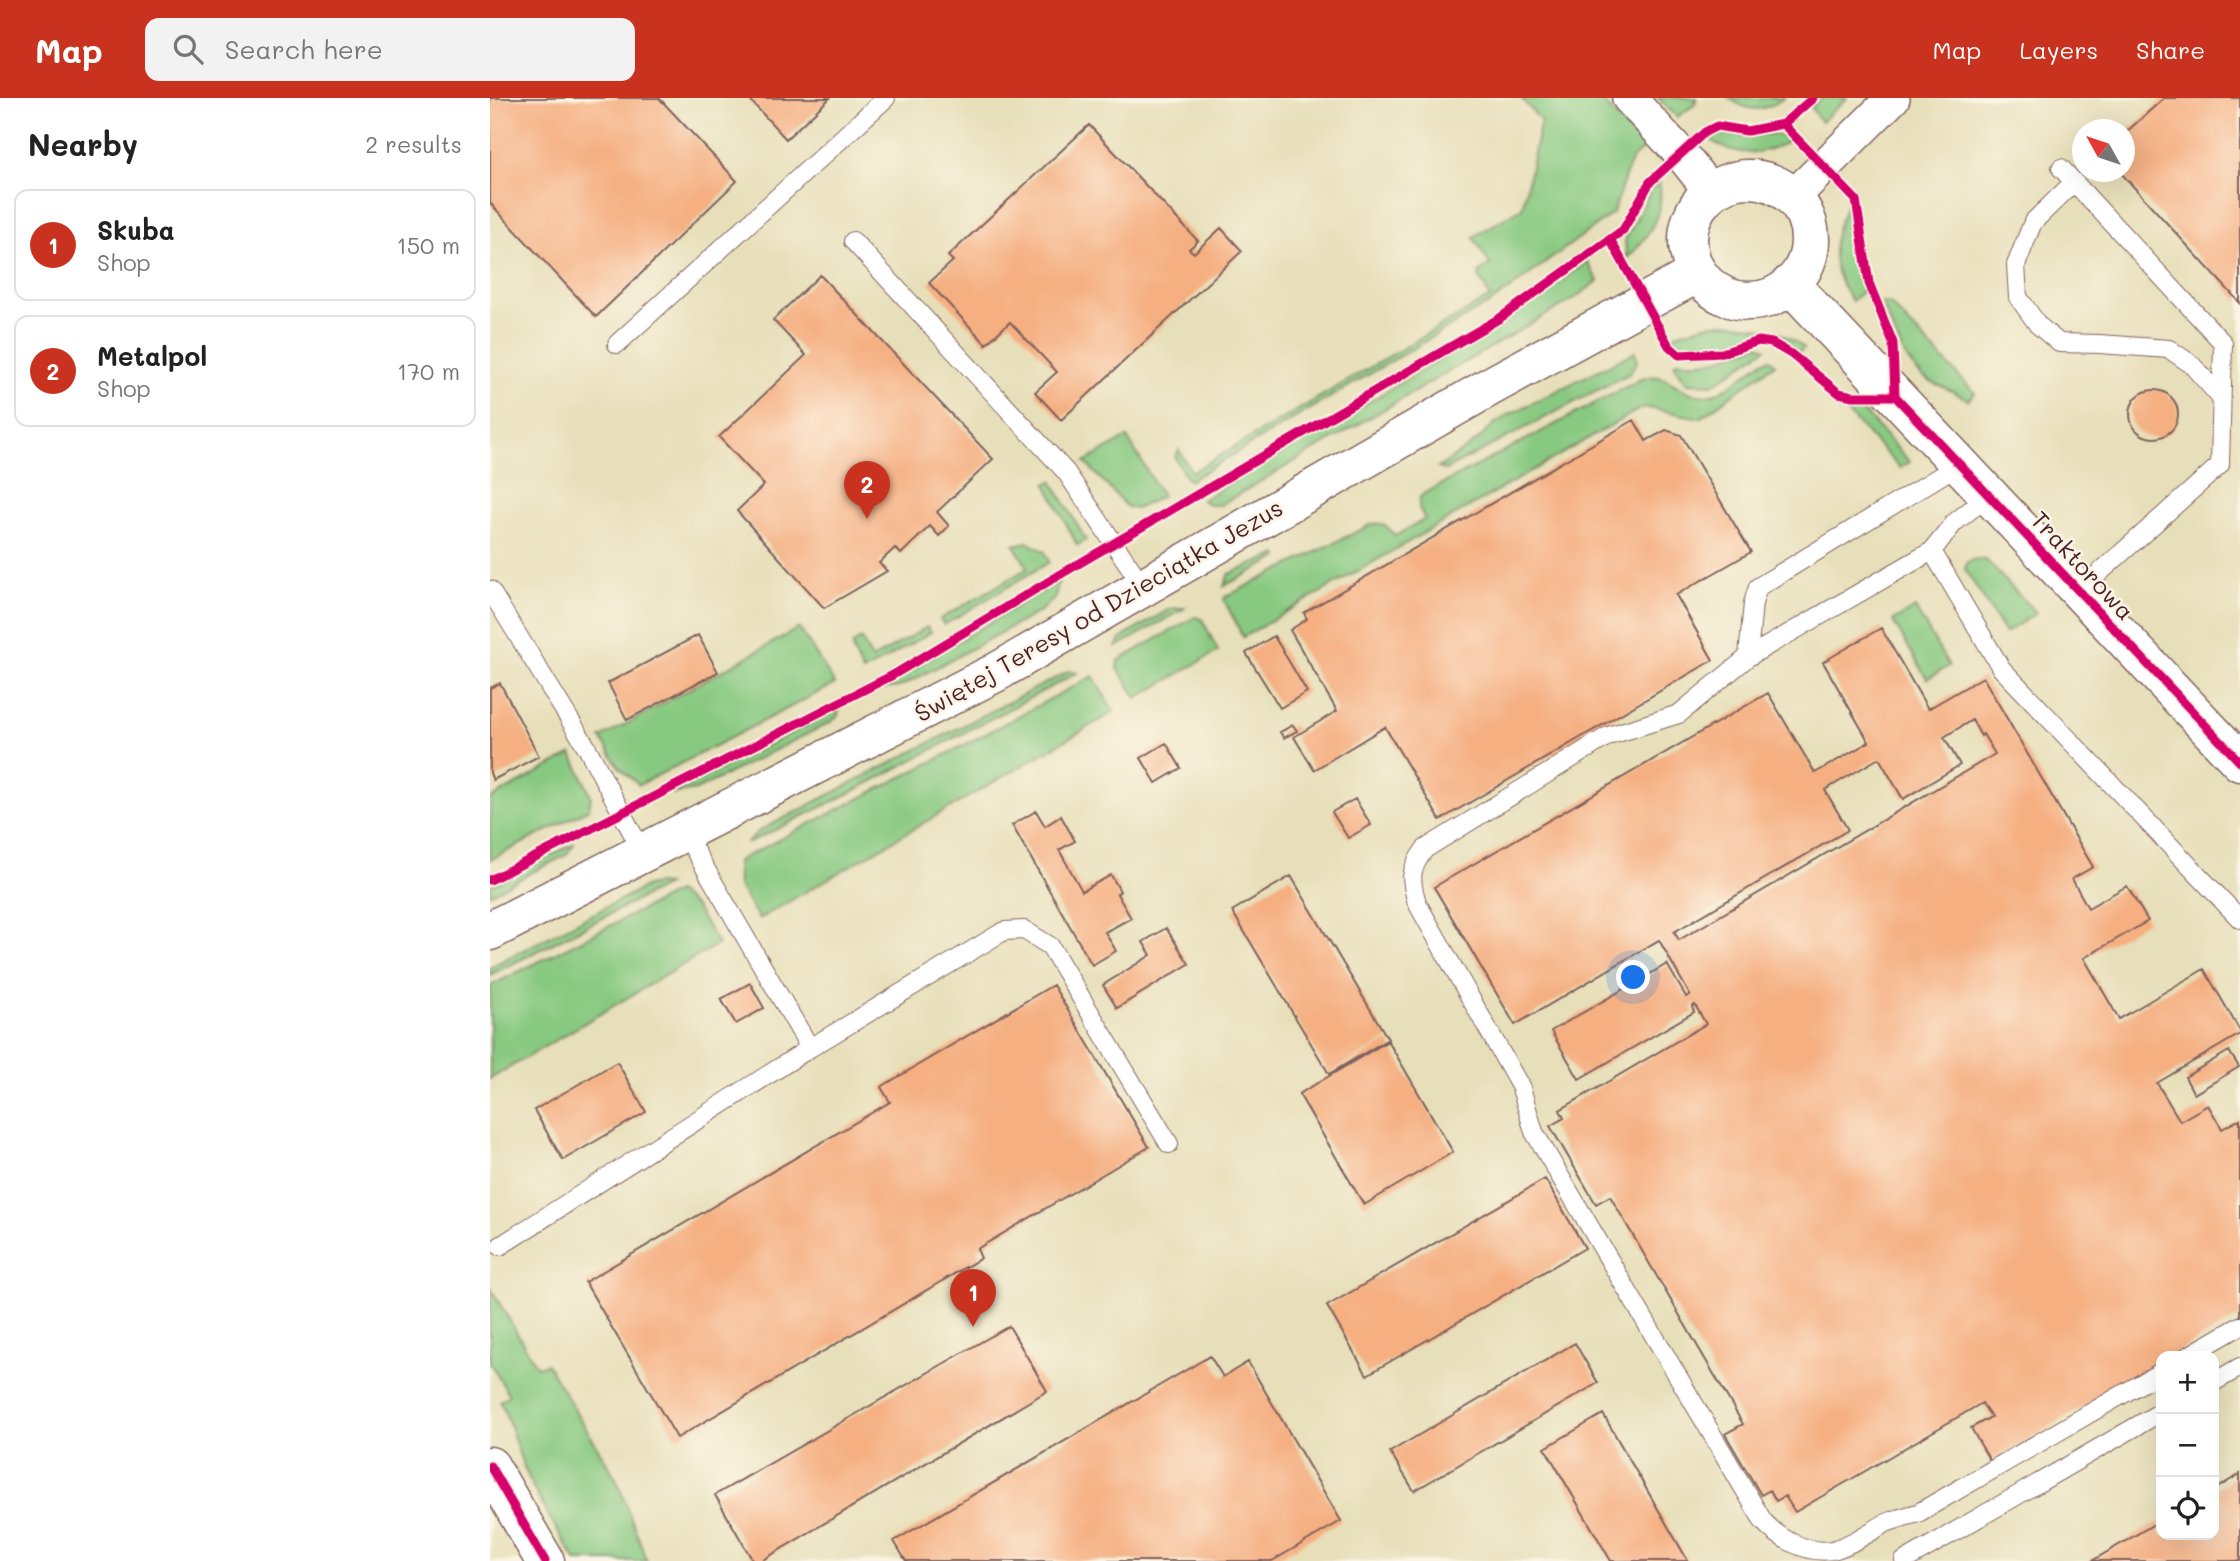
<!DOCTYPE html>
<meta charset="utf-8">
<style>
:root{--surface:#fff;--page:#f2f2f2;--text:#222;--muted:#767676;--line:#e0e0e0;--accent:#c8321e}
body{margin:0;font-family:Mali,sans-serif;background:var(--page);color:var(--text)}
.controls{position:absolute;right:21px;bottom:21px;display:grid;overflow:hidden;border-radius:14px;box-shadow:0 7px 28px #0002}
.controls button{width:63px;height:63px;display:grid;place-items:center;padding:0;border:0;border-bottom:2px solid var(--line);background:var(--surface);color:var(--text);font:35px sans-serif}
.compass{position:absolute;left:1582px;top:21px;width:63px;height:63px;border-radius:50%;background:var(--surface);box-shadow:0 7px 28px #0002;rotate:310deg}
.you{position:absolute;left:1144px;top:880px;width:24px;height:24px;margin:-18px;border:5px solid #fff;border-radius:50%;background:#1a73e8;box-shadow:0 0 0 10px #1a73e833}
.badge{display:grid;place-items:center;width:46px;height:46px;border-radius:50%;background:var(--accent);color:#fff;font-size:23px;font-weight:700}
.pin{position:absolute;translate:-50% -58px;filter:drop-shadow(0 2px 4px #0008)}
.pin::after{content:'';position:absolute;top:37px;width:24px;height:21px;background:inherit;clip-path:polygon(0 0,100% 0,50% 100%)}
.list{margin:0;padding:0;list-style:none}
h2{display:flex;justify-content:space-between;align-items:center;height:91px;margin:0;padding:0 28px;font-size:30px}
h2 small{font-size:23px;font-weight:400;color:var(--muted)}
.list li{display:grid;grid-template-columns:46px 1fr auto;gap:21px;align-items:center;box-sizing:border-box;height:112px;margin:0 14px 14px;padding:0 14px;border:2px solid var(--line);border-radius:14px}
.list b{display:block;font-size:26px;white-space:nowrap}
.list p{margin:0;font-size:23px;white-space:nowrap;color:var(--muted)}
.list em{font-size:23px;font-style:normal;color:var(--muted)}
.icon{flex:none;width:38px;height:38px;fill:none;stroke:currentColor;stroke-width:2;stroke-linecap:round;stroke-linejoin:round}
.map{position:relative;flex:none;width:1750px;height:1463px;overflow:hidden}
header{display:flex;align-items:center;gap:42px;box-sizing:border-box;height:98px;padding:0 35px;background:var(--accent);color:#fff}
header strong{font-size:33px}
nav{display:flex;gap:38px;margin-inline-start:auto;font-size:24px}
.search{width:490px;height:63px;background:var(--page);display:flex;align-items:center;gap:18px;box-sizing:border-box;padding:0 24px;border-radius:14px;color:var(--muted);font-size:26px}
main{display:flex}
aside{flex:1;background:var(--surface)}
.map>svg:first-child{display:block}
.green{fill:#88c981;stroke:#697456;stroke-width:2}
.building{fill:#f5af81;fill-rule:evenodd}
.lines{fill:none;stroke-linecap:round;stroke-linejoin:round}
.lane-casing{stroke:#81625d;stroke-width:20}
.street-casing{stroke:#81625d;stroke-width:36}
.secondary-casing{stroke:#81625d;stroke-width:41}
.lane{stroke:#fff;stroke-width:18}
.street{stroke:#fff;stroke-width:33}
.secondary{stroke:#fff;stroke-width:38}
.cycleway-casing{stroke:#fcf5e5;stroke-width:13}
.cycleway{stroke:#d6006c;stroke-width:9}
.labels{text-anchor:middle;stroke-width:5;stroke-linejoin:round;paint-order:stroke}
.street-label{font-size:24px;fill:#4a1f2b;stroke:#fcf5e5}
</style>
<header>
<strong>Map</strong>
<div class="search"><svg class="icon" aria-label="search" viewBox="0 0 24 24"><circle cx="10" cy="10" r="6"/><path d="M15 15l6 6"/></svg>Search here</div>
<nav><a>Map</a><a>Layers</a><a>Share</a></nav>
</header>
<main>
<aside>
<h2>Nearby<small>2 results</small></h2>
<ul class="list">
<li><span class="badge">1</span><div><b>Skuba</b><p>Shop</p></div><em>150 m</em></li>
<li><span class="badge">2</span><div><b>Metalpol</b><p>Shop</p></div><em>170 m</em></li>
</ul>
</aside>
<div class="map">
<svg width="1750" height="1463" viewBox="0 0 1750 1463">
<rect width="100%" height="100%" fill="#fcf5e5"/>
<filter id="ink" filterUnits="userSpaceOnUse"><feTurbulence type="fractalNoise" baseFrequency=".0143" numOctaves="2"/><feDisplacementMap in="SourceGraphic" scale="14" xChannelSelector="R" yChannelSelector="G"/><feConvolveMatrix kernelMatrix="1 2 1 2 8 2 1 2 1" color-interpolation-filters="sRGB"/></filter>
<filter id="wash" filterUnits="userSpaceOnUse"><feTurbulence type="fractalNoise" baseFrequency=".00686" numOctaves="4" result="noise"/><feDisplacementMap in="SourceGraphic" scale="28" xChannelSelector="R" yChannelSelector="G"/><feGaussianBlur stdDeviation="1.57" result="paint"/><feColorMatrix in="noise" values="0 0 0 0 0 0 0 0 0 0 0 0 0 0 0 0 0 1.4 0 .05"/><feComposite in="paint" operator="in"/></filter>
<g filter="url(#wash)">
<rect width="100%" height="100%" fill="#e7dfb9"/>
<path class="green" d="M 1031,0 L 1110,0 L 1154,50 L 1142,61 L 1139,67 L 1123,115 L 1005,202 L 700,382 L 696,380 L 685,359 L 689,352 L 702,374 L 1000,199 L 989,178 L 990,174 L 1000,166 L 983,139 L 1032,110 L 1051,23 Z
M 1168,0 L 1207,0 L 1204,7 L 1187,19 Z
M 1239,0 L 1294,0 C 1274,14 1259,15 1239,0 Z
M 1332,0 L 1357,0 L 1331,24 L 1321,10 Z
M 1233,35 L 1255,38 L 1284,36 L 1301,41 C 1272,60 1245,59 1217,40 L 1224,36 Z
M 1169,84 C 1176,114 1158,140 1137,160 L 1135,143 L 1162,90 Z
M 1360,101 L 1364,111 L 1372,182 L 1376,190 L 1362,203 C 1337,168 1339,138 1360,101 Z
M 1097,164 L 1108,183 L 1085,200 L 730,407 L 720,407 L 712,402 L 1016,223 Z
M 1399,205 L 1485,295 L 1478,302 C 1465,293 1451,289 1438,282 C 1413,267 1403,230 1392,205 Z
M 1235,225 C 1264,227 1291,231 1314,250 L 1308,255 L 1285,239 L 1267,236 L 1218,253 L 1189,251 L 1177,239 L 1215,227 Z
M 1269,247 L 1276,250 L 1224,286 L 1197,285 L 1184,266 L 1187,263 C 1223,268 1237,257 1269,247 Z
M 1145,254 L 1147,263 L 1140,275 L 955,372 L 948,370 L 988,342 L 1004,326 L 1016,318 Z
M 1280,261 L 1285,266 L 1210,320 L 1153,309 L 753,539 L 734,502 L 735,499 L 882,426 C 895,424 897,428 905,438 L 935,421 L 929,410 L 930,399 L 935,395 L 1153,280 C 1182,271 1193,306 1226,295 C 1237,292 1262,271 1273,263 Z
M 1350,307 L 1371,311 L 1420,364 L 1410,370 Z
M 637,339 L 672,398 L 646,411 L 637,409 L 595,364 Z
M 562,383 L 596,442 L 587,447 L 556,386 Z
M 537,444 L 555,454 L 559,464 L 454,527 L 450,521 L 538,470 L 524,447 Z
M 788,456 L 789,459 L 734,488 L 739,476 Z
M 1486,461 L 1496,462 L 1546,515 L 1515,535 L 1475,471 L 1477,464 Z
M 569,483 L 565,500 L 549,514 L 410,589 L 389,591 Z
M 686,510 L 695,510 L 625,550 L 633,539 L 680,511 Z
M 1425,510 L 1459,568 L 1437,581 L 1403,523 Z
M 705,519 L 712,521 L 728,553 L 647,600 L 627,569 L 628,563 Z
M 437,529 L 441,534 L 373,574 L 363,553 L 363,546 L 371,541 L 382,561 Z
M 309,530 L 345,586 L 149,687 L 129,669 L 111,640 Z
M 579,573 L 587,575 L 358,696 L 256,746 L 269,733 Z
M 603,578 L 624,614 L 269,821 L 248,787 L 247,763 L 465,652 Z
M 349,611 L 348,618 L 341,624 L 206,692 L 182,696 Z
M 82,656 L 101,698 L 99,711 L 0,762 L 0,701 Z
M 85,745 L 76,757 L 0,796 L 0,788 Z
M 165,786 L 177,787 L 0,877 L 0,869 L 157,788 Z
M 187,794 L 205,809 L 228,846 L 0,981 L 0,888 Z
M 0,1189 L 47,1269 L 57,1266 L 126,1380 L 157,1463 L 86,1463 C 68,1433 48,1403 35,1371 C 25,1348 21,1325 10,1303 L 19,1297 L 0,1265 Z"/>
<g id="blocks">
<path class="building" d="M 0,0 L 169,0 L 247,83 L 106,219 L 0,105 Z
M 258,0 L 340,0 L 296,41 Z
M 1674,0 L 1750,0 L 1750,205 L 1630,74 L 1634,74 L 1634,36 Z
M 599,27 L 708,143 L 699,151 L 704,155 L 731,130 L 752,153 L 571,322 L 545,294 L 567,274 L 520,224 L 496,246 L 439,185 L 463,163 L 458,158 Z
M 330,177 L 503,361 L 447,414 L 459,428 L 449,438 L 440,428 L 411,456 L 405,450 L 389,465 L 397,473 L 334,510 L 247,413 L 274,387 L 229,339 L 316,257 L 283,222 Z
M1640 316a24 24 0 1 1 48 0a24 24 0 1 1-48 0Z
M 1144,322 L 1156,343 L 1176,332 L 1191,337 L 1261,454 L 1186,497 L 1223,562 L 950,722 L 895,629 L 824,672 L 804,639 L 847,613 L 800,532 L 817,521 L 814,515 Z
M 1391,530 L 1438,611 L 1493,579 L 1603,769 L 1582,781 L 1598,810 L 1637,788 L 1658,823 L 1594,860 L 1629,921 L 1714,871 L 1750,933 L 1750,936 L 1667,985 L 1690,1023 L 1718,1007 L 1732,1031 L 1750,1021 L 1750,1218 L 1680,1258 L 1671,1258 L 1671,1264 L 1500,1363 L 1481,1330 L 1501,1319 L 1492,1305 L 1305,1414 L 1295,1398 L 1286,1403 L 1280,1392 L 1271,1397 L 1235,1336 L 1253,1326 L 1120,1098 L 1106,1106 L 1060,1028 L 1074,1020 L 1070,1012 L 1216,926 L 1205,907 L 1202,909 L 1204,914 L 1089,981 L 1061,933 L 1177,866 L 1196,899 L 1200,897 L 1169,842 L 1025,927 L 944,789 L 1278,595 L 1325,675 L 1379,644 L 1333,564 ZM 1482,622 L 1491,638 L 1493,636 L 1505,656 L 1189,842 L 1184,834 L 1358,732 L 1335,692 L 1389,660 L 1413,701 L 1470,667 L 1454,639 Z
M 208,537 L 228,574 L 137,622 L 118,585 Z
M 784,538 L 817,594 L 790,610 L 756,555 Z
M 10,585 L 49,658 L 3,682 L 0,675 L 0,590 Z
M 803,627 L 807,633 L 794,640 L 790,634 Z
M 676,645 L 691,670 L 666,685 L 651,660 Z
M 865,701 L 881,727 L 858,740 L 842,714 Z
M 546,713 L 555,728 L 571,718 L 585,743 L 569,752 L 592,793 L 621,777 L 630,793 L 627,796 L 641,820 L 615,834 L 626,853 L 602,867 L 522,727 Z
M 801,778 L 898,941 L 839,976 L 742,813 Z
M 676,830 L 699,866 L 627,910 L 613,887 L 661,857 L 653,844 Z
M 260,885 L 274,910 L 246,926 L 231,901 Z
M 563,887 L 659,1049 L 487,1151 L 491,1160 L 187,1340 L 95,1184 L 400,1004 L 391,989 Z
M 898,943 L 963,1054 L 874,1107 L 809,996 Z
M 1739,953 L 1749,969 L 1704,996 L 1695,979 Z
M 127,964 L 156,1014 L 73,1062 L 44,1012 Z
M 1055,1081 L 1095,1150 L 877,1277 L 837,1208 Z
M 519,1228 L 557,1293 L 271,1463 L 263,1463 L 225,1397 Z
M 1085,1245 L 1108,1285 L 924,1393 L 900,1354 Z
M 720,1258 L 733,1279 L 758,1264 L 851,1423 L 782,1463 L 416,1463 L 404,1443 Z
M 1113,1316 L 1198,1463 L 1121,1463 L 1055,1350 Z
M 1750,1376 L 1750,1463 L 1602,1463 L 1671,1422 L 1671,1437 L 1724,1437 L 1724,1392 Z"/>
</g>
</g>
<g filter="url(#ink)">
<use href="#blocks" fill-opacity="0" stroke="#81625d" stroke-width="2"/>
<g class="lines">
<g class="lane-casing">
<path id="lane" d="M 1571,70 L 1733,245 L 1730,367 L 1589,493
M 1584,84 L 1543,124 L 1526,167 L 1528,199 L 1548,227 L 1569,245 L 1610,246 L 1679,251 L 1701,266 L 1731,300
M 363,143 L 576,374 L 654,490
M 127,246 L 396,0
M 1499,397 L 1464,425 L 1442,453 L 1511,570 L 1750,821
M 1442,453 L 1258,559 L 1189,616 L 1118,638 L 935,751 C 919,772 920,781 927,805 L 1031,990 L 1044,1034 L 1273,1423 C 1289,1441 1317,1456 1342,1452 C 1358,1449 1381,1433 1396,1425 C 1406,1421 1417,1418 1428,1415 L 1671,1274
M 0,492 L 96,648 L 153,755
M 1258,559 L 1263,505 L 1268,489 L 1470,366
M 194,734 L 320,950
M 10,1148 L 320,950 L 514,833 L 534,832 L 560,848 L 679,1046
M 1698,1258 L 1750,1228
M 1724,1284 L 1750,1269
M 1414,1463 L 1671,1314"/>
</g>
<g class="street-casing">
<path id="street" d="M 1139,0 L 1191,56 L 1221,94
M 1303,99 L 1403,0"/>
</g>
<g class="secondary-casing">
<path id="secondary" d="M1198 142a61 61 0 1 1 122 0a61 61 0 1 1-122 0Z
M 1300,186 L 1750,664
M 0,833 L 505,575 L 1001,288 L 1208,175
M 0,1368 L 55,1463"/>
</g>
<use href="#lane" class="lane"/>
<use href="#street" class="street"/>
<use href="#secondary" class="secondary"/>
<g class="cycleway-casing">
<path id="cycleway" d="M 1293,26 L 1366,102 L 1379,185 L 1403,245 L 1405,298
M 1121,143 L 1179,248 L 1189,257 L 1232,255 L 1269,243 L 1282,245 L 1301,256 L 1349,295 L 1363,298 L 1405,298
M 1405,298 L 1750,664
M 0,782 L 403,577 L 566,479 L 1010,220 L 1133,132 L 1160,84 L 1215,34 L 1227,28 L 1257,33 L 1293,26 L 1323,0
M 0,1368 L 55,1463"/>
</g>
<use href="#cycleway" class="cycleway"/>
</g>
</g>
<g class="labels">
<g class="street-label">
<text transform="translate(1592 468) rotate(47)" y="8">Traktorowa</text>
<text transform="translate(609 513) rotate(-30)" y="8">Świętej Teresy od Dzieciątka Jezus</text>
</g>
</g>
</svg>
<div class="controls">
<button>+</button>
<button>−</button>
<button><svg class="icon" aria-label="locate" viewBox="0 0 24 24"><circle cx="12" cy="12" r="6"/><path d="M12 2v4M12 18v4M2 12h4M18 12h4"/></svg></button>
</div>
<svg class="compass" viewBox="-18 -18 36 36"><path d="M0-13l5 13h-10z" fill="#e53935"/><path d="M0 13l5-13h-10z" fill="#767676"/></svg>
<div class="you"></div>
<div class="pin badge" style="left:483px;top:1229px">1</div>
<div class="pin badge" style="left:377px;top:421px">2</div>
</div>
</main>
